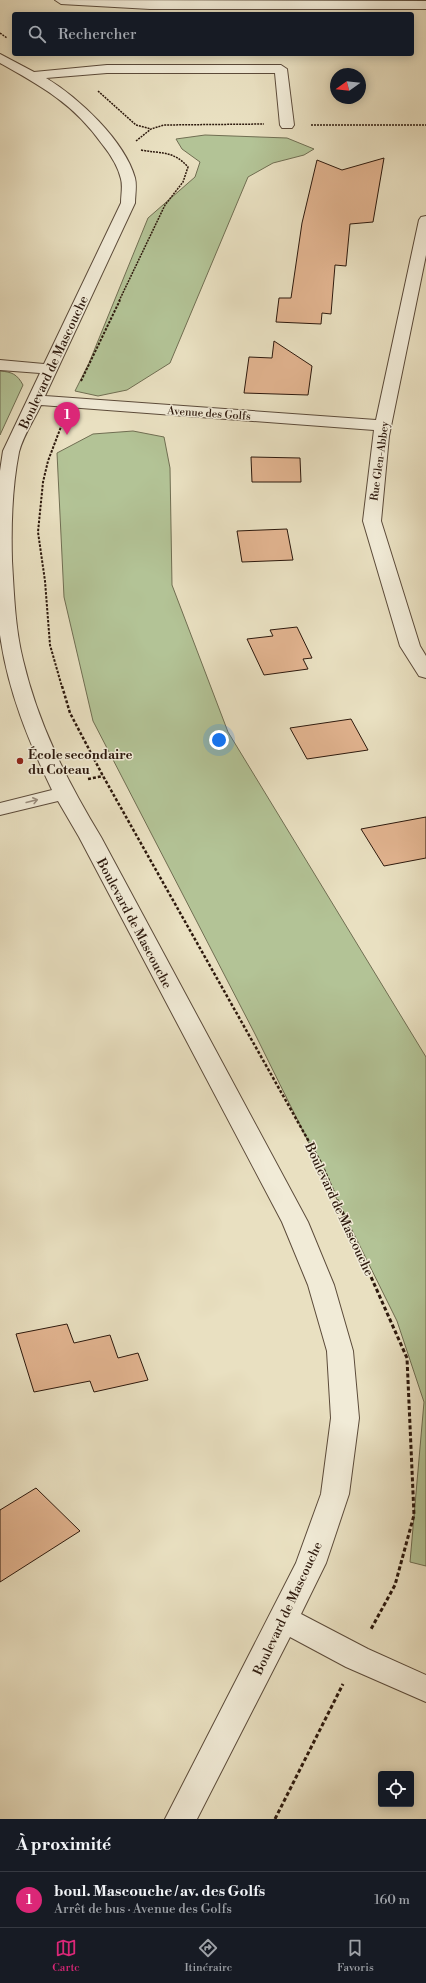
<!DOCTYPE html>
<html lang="fr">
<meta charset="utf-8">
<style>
:root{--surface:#171b24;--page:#242831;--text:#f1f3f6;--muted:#9ea1a6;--line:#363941;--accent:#db2777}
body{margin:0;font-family:"Libre Bodoni",serif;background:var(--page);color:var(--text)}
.controls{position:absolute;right:12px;bottom:12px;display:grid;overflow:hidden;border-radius:4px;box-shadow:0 2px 10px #0003}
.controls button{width:36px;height:36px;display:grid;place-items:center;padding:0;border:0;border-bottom:1px solid var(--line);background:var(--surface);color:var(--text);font:20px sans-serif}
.compass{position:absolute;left:330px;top:68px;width:36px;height:36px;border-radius:50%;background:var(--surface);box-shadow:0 2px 10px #0003;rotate:255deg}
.you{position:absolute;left:219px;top:740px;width:14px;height:14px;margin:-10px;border:3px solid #fff;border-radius:50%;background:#1a73e8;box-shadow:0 0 0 6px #1a73e833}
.badge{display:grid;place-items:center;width:26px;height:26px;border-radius:50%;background:var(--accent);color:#fff;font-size:13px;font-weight:700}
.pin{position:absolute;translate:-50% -33px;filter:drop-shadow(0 1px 2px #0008)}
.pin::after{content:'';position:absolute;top:21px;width:14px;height:12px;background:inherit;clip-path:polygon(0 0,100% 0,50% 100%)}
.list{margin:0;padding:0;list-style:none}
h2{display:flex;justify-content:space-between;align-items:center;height:52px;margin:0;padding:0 16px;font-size:17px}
h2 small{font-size:13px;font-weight:400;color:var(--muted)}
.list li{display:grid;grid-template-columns:26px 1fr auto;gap:12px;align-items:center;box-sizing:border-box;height:56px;padding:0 16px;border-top:1px solid var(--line)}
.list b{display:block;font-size:15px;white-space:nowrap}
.list p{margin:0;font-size:13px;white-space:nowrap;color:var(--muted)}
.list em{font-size:13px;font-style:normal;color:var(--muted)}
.icon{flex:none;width:22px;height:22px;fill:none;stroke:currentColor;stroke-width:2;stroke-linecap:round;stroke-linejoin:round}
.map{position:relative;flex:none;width:426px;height:1819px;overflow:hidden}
.search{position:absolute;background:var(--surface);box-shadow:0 2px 10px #0003;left:12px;right:12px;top:12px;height:44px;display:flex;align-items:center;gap:10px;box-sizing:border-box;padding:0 14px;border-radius:4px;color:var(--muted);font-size:15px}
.sheet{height:108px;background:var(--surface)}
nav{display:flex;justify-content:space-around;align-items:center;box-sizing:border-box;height:56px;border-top:1px solid var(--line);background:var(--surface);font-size:11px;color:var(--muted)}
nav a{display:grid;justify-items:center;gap:2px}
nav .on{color:var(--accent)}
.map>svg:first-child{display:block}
.green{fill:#b3c396;stroke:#706e52}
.building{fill:#e2b490;stroke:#2d190d}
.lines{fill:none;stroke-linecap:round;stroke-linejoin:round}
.minor-casing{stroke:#5c4b3a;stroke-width:2}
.path-far3{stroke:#2d190d;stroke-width:1.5;stroke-dasharray:2 1;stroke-linecap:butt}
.path-far2{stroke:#2d190d;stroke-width:2;stroke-dasharray:2.5 1.5;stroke-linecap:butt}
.path-far1{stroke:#2d190d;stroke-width:2.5;stroke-dasharray:3 2;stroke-linecap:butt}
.path{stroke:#2d190d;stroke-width:3;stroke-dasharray:4 2.5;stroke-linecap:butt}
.minor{fill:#f1ebd7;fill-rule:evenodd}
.oneway{stroke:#998c7c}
.poi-dot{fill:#8f2418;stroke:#f1ebd7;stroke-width:1.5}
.labels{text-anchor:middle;stroke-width:3;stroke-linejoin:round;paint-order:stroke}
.far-street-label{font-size:11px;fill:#2d190d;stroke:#f1ebd7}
.street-label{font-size:13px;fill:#2d190d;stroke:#f1ebd7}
.poi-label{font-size:13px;font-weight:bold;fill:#2d190d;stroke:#f1ebd7;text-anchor:start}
</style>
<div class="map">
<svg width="426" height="1819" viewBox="0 0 426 1819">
<rect width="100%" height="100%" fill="#e9e0c1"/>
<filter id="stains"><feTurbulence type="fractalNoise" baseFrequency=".005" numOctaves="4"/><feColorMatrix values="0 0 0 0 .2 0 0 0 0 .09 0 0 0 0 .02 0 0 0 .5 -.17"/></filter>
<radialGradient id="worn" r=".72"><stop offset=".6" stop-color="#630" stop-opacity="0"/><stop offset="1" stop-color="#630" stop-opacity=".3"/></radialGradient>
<path class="green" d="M 205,135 L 287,138 L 314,149 L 304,155 L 273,163 L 248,177 L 170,363 L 127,390 L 98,396 L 75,391 L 89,363 L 148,218 L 195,177 L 200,162 L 182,149 L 176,139 Z
M 0,371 C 12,372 17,374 23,385 L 0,435 Z
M 133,431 L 164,437 L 170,468 L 172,585 L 228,732 L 426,1057 L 426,1566 L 410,1562 L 424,1402 L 397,1321 L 255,1034 L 93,721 L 64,597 L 57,453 L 93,434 Z"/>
<path class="building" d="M 384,158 L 373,222 L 350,224 L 346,266 L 335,265 L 331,314 L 322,313 L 321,324 L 276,322 L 279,298 L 291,298 L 302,223 L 317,160 L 342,170 Z
M 274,341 L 312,366 L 308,395 L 244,393 L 249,357 L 272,358 Z
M 251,457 L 300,458 L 301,482 L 252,482 Z
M 287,529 L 293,560 L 242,562 L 237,531 Z
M 297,627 L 312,658 L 303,659 L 308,669 L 264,675 L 247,639 L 273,636 L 270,630 Z
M 351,719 L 368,750 L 307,759 L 290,728 Z
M 426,817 L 426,858 L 384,866 L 361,829 Z
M 67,1324 L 74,1343 L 110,1335 L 118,1358 L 138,1353 L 148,1380 L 94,1392 L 90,1381 L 34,1392 L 16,1334 Z
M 36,1488 L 80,1531 L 0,1582 L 0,1510 Z"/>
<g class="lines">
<g class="minor-casing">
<path id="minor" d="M 55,0 L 426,1 L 426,9 L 150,9 L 61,4 Z
M 0,54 L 34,72 L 107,65 L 281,65 L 287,69 L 294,125 L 292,128 L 282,128 L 280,125 L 275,73 L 107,73 L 46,78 C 78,97 125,141 135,178 C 137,186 135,195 135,203 L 45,396 L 376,420 L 419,220 L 421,217 L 426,216 L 426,255 L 389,436 L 381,521 L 420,646 L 426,656 L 426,678 L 419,676 L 400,646 L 363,521 L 374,430 L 41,405 C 34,420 23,436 19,452 C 12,487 11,526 12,561 C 14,594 15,628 23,660 C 38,724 67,781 101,837 L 308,1222 L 334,1285 L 353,1351 L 359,1418 L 349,1494 L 326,1563 L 301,1614 L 368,1649 L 426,1675 L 426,1702 L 346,1667 L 290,1637 L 197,1819 L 165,1819 L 296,1563 L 321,1494 L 331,1418 L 327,1351 L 308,1285 L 282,1222 L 79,837 L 58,801 L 0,815 L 0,803 L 52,790 C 28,740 8,691 0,635 L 0,471 L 3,451 L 40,373 L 0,370 L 0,360 L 44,364 L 121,203 C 121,195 123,186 121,179 C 118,166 110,154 102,144 C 74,104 41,86 0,63 Z"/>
</g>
<path class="path-far3" d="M 0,33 L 7,38
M 98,91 L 136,125 L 151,129
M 311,125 L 426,125
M 136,141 L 151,129 L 164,125 L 264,124
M 119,301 L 165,205 L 183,182 L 188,167 C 173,150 161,154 141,150"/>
<path class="path-far2" d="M 81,381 L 120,300
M 62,424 L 48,461 L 43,482 L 38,532 L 45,581 L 50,645 L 62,687"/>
<path class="path-far1" d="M 62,686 L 70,713 L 103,776 L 321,1163 L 330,1183
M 88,779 L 103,776"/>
<path class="path" d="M 329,1182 L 407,1358 L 414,1515 L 395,1585 L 370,1631
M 275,1819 L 343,1684"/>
<use href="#minor" class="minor"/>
</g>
<defs><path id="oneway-shaft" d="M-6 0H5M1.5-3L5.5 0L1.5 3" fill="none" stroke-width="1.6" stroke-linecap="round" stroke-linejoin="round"/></defs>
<use class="oneway" href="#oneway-shaft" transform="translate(32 801) rotate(-14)"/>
<circle class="poi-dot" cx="20" cy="761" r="4"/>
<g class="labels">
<g class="far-street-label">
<text transform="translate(209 413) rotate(4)" y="4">Avenue des Golfs</text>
<text transform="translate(379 461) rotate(-82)" y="4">Rue Glen-Abbey</text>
</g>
<g class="street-label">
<text transform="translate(53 362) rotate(-65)" y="5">Boulevard de Mascouche</text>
<text transform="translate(135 923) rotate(62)" y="5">Boulevard de Mascouche</text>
<text transform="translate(340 1209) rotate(65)" y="5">Boulevard de Mascouche</text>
<text transform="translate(287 1608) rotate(-65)" y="5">Boulevard de Mascouche</text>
</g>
<g class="poi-label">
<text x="28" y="759">École secondaire<tspan x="28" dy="15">du Coteau</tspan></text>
</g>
</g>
<rect width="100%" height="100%" filter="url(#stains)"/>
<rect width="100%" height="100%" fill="url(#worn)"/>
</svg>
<div class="controls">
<button><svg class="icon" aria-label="locate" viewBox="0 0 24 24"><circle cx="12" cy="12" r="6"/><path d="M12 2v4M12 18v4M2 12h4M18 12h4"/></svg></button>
</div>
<svg class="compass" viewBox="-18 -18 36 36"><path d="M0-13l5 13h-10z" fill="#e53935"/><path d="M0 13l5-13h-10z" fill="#9ea1a6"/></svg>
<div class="you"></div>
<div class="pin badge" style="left:67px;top:435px">1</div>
<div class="search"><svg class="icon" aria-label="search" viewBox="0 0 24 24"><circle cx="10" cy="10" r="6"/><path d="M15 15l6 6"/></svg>Rechercher</div>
</div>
<section class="sheet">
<h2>À proximité<small></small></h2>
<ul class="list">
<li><span class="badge">1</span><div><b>boul. Mascouche / av. des Golfs</b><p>Arrêt de bus · Avenue des Golfs</p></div><em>160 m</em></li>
</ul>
</section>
<nav>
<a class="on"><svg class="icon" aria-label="map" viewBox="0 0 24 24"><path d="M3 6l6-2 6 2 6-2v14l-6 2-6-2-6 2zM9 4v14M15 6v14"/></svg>Carte</a>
<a><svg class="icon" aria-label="directions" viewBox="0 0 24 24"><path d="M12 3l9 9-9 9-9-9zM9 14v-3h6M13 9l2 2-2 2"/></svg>Itinéraire</a>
<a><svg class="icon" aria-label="saved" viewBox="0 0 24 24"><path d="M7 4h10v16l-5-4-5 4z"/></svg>Favoris</a>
</nav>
